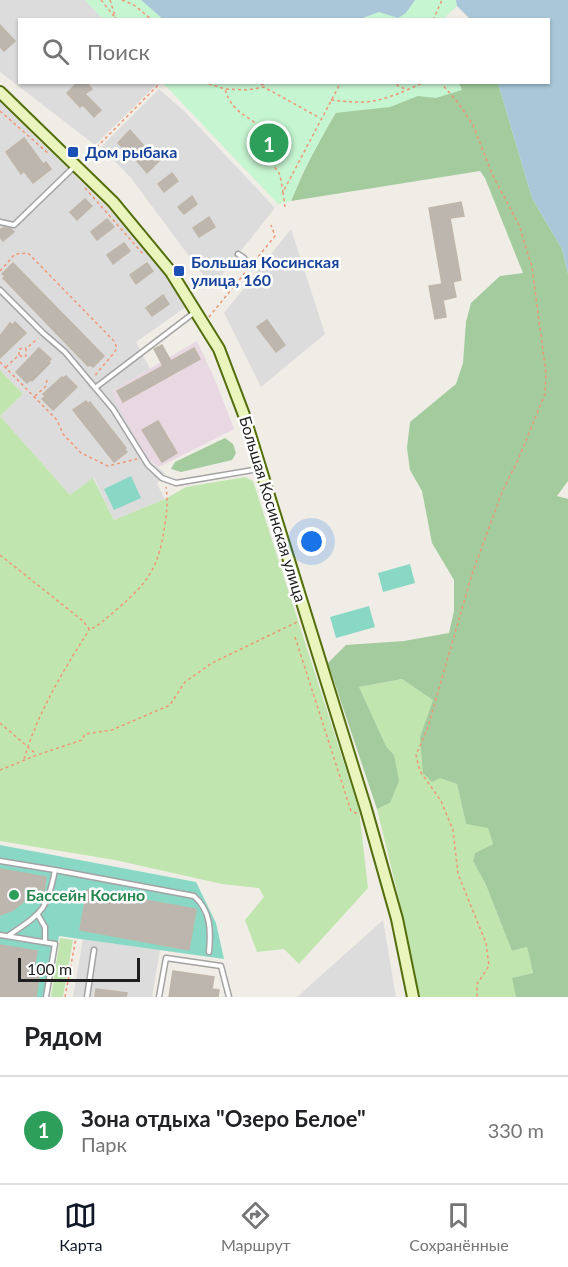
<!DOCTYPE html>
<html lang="ru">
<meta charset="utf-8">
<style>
:root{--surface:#fff;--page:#f2f2f2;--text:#202124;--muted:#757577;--line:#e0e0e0;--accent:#111827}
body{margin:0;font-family:Lato,sans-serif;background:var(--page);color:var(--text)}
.scale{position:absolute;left:18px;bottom:15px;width:122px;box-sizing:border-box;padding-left:6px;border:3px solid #1f1f1f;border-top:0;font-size:16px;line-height:21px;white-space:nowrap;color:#1f1f1f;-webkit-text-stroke:4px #fff;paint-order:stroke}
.you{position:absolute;left:312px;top:542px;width:21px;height:21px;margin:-15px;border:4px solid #fff;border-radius:50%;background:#1a73e8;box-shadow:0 0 0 9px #1a73e833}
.badge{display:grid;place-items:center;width:39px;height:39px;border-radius:50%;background:var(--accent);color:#fff;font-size:20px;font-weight:700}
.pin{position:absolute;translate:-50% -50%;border:3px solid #fff;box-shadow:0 2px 6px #0006}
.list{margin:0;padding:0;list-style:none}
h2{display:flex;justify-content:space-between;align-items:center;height:78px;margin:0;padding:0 24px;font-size:26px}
h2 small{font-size:20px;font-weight:400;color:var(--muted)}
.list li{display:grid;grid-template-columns:39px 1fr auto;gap:18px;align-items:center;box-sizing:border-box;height:108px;padding:0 24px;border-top:2px solid var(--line)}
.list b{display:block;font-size:22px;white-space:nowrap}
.list p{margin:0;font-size:20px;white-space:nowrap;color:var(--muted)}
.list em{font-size:20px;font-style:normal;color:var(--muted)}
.icon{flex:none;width:33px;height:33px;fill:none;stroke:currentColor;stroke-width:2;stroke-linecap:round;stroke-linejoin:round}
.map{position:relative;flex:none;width:568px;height:997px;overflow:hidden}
.search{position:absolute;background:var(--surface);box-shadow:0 2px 4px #0004;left:18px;right:18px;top:18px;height:66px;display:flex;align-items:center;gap:15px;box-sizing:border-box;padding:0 21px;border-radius:0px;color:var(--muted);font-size:22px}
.sheet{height:186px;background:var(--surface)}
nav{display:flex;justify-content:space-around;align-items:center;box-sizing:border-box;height:84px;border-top:2px solid var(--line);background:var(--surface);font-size:16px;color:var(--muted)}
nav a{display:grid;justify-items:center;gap:3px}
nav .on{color:var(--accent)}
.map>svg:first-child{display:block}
.residential{fill:#dddcdc}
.industrial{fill:#e7d8e2}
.grass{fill:#c1e5af}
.forest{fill:#a3cb9d}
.park{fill:#c6f5d1}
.pitch{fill:#89d8c6}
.water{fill:#a9c7d9}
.building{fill:#bcb6af;stroke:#bfb6a9;stroke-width:1.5}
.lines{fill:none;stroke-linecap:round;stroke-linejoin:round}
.lane-casing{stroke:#a3a3a3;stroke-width:7}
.secondary-casing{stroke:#546e0d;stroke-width:14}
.path{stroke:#ef9676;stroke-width:1.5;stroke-dasharray:3 3;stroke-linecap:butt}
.lane{stroke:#fff;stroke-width:4}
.secondary{stroke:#e9f5bd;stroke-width:10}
.transit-dot{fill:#1a4fb4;stroke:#fff;stroke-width:2}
.leisure-dot{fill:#2e9e5b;stroke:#fff;stroke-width:2}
.labels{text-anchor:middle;stroke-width:5;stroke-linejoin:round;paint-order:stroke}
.transit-label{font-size:16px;font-weight:bold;fill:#164399;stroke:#fff;text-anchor:start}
.street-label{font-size:16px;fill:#1f1f1f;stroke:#fff}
.leisure-label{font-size:16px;font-weight:bold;fill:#27864d;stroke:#fff;text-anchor:start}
</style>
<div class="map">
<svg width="568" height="997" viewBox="0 0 568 997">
<rect width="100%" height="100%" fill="#efede6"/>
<path class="residential" d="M 0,0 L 85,0 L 103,19 L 20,20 L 20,82 L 158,83 L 95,145 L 0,72 Z
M 159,89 L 184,111 L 275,208 L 212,287 L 131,178 L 101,147 Z
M 0,102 L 111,211 L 169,279 L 186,307 L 136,342 L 150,369 L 112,391 L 147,459 L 165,473 L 157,484 L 165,499 L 114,520 L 94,478 L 70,495 L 0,416 L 23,394 L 0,370 Z
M 291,229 L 325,334 L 261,387 L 224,313 Z
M 383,920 L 396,997 L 297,997 Z
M 83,939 L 160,950 L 152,997 L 73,997 Z"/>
<path class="industrial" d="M 197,341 L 215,380 L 234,429 L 159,467 L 147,459 L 116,403 L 112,391 Z"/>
<path class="grass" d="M 0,370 L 23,394 L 0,416 L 70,495 L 93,478 L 114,520 L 165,499 L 186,487 L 245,477 L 253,481 L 359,810 L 368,888 L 299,964 L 284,949 L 257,952 L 245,920 L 264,897 L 259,888 L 222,884 L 115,860 L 0,841 Z
M 402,679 L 434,700 L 420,737 L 440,778 L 457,784 L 466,824 L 488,827 L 493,844 L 475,853 L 473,861 L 486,885 L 512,951 L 527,947 L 533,973 L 513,978 L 516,997 L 420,997 L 398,895 L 377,809 L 390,803 L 394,755 L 386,746 L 359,687 Z
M 60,938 L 73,940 L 63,997 L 51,997 Z"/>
<path class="forest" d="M 355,83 L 498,83 L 532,198 L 562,249 L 568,274 L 568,481 L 557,496 L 568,499 L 568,997 L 516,997 L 512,978 L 533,973 L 527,947 L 512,951 L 486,885 L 473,861 L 475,853 L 493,844 L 488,828 L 466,824 L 457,784 L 440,778 L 432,782 L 423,773 L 420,737 L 433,700 L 402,679 L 359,687 L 386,746 L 394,755 L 399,781 L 390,803 L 377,809 L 328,663 L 346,645 L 404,641 L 449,633 L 454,611 L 454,580 L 432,543 L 422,491 L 410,470 L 407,448 L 410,422 L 456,384 L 463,363 L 466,322 L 471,303 L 500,276 L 523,273 L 485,178 L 480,171 L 291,201 C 308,159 330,120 355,83 Z
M 225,438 L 233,444 L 236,453 L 232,460 L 181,472 L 171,469 L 175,462 Z"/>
<path class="park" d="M 85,0 L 141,0 L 164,19 L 103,19 Z
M 415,0 L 456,0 L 457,6 L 443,19 L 357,20 L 379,12 L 406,13 Z
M 459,83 L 462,90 L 436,98 L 418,96 L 390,107 L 335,113 L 303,172 L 291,201 L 278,204 L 163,83 Z"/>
<path class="pitch" d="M 131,476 L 141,498 L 114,510 L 104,489 Z
M 410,564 L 415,583 L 383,592 L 378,573 Z
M 369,606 L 375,627 L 336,638 L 330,617 Z
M 0,845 L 196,882 L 216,923 L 224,959 L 59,936 L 49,997 L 0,997 Z"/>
<path class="water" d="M 141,0 L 415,0 L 406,13 L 398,18 L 379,12 L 357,20 L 164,20 Z
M 456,0 L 568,0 L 568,274 L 562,249 L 532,198 L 498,83 L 548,82 L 548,20 L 470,19 L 457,6 Z"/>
<path class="building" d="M 0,25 L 15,41 L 4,51 L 0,47 Z
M 78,82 L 86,82 L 92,89 L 85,94 L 101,110 L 94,117 L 83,105 L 80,107 L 67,93 Z
M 130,130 L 150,153 L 151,151 L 160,160 L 147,173 L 125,147 L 124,149 L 118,143 Z
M 24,138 L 43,164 L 46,162 L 51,169 L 33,183 L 24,171 L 21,174 L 6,152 Z
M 172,173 L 178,181 L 164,192 L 158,184 Z
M 192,196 L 197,204 L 184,214 L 178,207 Z
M 85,199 L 92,206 L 77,220 L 70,212 Z
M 461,202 L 464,216 L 450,218 L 461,280 L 453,282 L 456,297 L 443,300 L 446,317 L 435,319 L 429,286 L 442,284 L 429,208 Z
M 209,217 L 215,227 L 199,237 L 193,228 Z
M 107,219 L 114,227 L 97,240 L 91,232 Z
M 4,227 L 11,229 L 14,232 L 3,241 L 0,237 L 0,230 Z
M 124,243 L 130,251 L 113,264 L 107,255 Z
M 13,263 L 104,356 L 93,367 L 90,365 L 88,366 L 3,278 L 5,276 L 2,274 Z
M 147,263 L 153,271 L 136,284 L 130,275 Z
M 163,295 L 169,304 L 152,316 L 146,308 Z
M 267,320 L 285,345 L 276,352 L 257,327 Z
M 15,322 L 26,333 L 0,358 L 0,336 L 10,323 L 12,325 Z
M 162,345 L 171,361 L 194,348 L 200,359 L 123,402 L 117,391 L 163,366 L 154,349 Z
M 39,348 L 51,359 L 48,362 L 50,363 L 32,381 L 30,380 L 27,383 L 16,372 Z
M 66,376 L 77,387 L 53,410 L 42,399 L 45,396 L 43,394 L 62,377 L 63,378 Z
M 86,401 L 88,404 L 90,402 L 126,448 L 124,449 L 127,452 L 114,462 L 73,410 Z
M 158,421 L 177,453 L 162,462 L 142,430 Z
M 0,869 L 46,877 L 44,892 L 31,890 L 23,902 L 13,910 L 0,915 Z
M 87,890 L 196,909 L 189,950 L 80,930 Z
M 0,945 L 37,951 L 33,975 L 39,976 L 36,997 L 0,997 Z
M 173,971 L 214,977 L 212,989 L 219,990 L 218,997 L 169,997 Z
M 96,989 L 127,993 L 126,997 L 95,997 Z"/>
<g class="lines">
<g class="lane-casing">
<path id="lane" d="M 0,222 L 14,225 L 75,166
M 238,254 L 244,258
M 0,290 L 43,333 L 65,352 L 113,409 L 148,465 L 162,478 L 176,483 L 259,469
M 95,388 L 195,312
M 0,861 L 55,870 C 47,912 41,913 8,936
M 55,870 L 194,896 C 211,911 211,930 209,952
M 38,915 L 45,927 L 45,942
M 0,935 L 55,944 L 46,997
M 87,997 L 94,950
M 159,997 L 166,958 L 221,966 L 229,997"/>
</g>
<g class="secondary-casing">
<path id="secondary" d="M 0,92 L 113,202 L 171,272 L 219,349 L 244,415 L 366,809 L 397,919 L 413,997"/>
</g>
<path class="path" d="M 101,0 L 117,20
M 110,0 L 116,19
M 122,0 L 134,5 L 152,20
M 433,20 L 442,0
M 203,82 L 225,89 C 233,117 251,113 265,134 C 272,143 267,152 271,161 C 272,166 277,169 279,173 C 281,179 282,186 283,192
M 391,82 L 407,90 L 425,82
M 440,82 L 459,104 L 473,125 L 492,174 L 519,225 L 532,267 L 546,374 L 545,394 L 518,460 L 502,492 L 472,574 L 427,730 L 416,755 L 420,771 L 441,801 L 453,830 L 458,874 L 486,943 L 489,966 L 477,984 L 477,997
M 261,85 L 268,82
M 226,89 L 247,90 L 264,87 L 320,118
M 331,100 C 365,104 376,103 407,90
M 0,111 L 49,154
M 84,160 L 161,82
M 85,188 L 143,254
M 285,207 L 283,192 L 341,82
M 0,271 L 15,254 L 28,253 L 114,341 L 117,348 C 111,358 101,367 94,377
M 209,317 L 275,236 L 271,225
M 19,355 L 19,349 L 26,348
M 0,362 L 57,420 L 63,434 L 81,453 L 108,466 L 137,459
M 6,367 L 19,355 L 23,357 L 26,356 L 26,349 L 38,338
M 35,396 L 46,386 L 47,379
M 0,555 L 83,621 L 90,630 C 100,624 107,618 116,610 C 149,582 159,567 165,524 C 167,511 168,500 166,487
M 295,637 L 351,811 L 358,814
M 0,723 L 36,754
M 24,759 C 38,712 63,671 89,630
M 0,770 L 37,755 L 82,740 L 85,734 L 112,730 L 170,705 L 185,682 L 212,663 L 297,622
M 65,997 L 76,938"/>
<use href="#lane" class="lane"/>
<use href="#secondary" class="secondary"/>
</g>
<g class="transit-dot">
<rect x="67" y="146" width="12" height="12" rx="3"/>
<rect x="173" y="265" width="12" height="12" rx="3"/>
</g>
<circle class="leisure-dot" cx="14" cy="895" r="6"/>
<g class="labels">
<g class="transit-label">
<text x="85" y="158">Дом рыбака</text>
<text x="191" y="268">Большая Косинская<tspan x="191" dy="18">улица, 160</tspan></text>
</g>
<g class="street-label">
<text transform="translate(273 509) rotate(73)" y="6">Большая Косинская улица</text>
</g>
<g class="leisure-label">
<text x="26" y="901">Бассейн Косино</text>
</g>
</g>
</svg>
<div class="scale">100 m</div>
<div class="you"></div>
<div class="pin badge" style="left:269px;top:143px;background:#2e9e5b">1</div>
<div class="search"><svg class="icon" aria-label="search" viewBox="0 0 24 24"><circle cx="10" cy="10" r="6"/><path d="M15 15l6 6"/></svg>Поиск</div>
</div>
<section class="sheet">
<h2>Рядом<small></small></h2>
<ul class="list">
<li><span class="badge" style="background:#2e9e5b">1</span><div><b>Зона отдыха &quot;Озеро Белое&quot;</b><p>Парк</p></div><em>330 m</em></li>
</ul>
</section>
<nav>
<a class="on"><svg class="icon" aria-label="map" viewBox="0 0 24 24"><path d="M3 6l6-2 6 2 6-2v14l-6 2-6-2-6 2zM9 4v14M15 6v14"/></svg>Карта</a>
<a><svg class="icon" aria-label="directions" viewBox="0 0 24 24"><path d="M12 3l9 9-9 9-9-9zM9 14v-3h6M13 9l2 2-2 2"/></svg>Маршрут</a>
<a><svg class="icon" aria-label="saved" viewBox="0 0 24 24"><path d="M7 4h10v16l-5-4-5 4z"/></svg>Сохранённые</a>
</nav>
